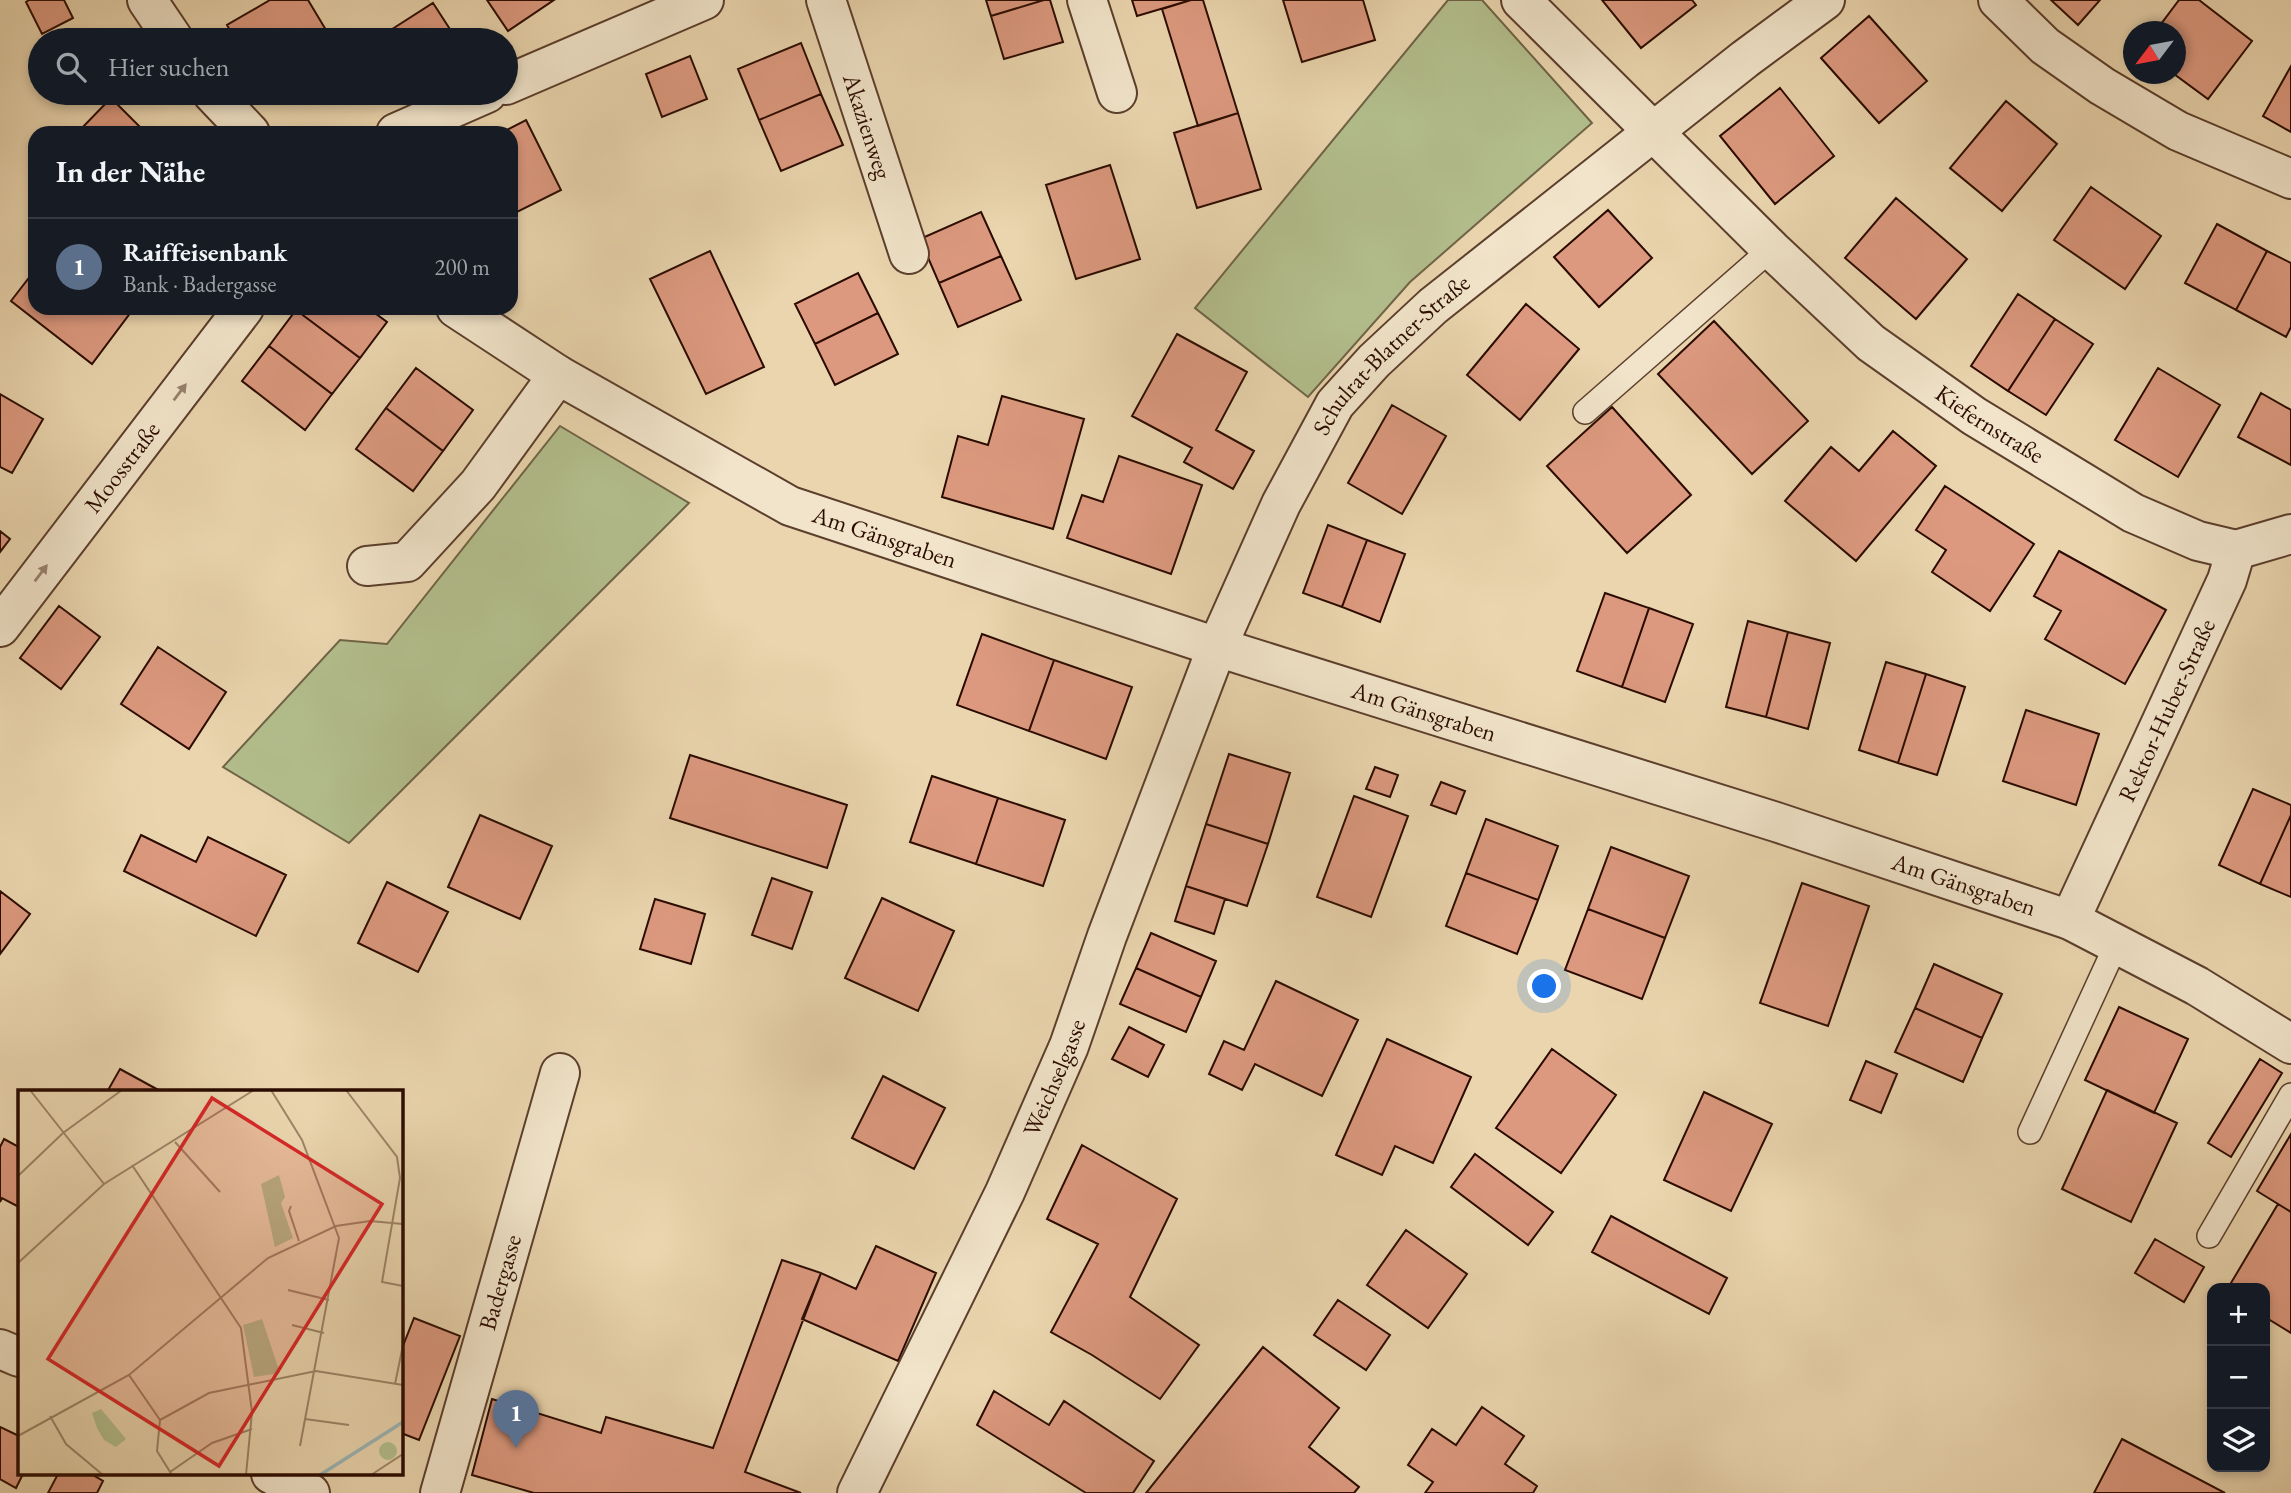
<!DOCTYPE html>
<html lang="de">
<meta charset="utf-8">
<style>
:root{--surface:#171b24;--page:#20242c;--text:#f1f3f6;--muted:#9ea1a6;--line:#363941;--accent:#c59692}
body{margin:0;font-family:"EB Garamond",serif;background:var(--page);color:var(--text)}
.controls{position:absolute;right:21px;bottom:21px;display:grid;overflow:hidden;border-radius:14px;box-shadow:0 4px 10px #0003}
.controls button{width:63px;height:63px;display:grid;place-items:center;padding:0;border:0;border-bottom:2px solid var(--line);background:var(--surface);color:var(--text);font:35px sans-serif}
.compass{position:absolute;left:2123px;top:21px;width:63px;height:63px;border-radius:50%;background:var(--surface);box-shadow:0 4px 10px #0003;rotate:238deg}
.you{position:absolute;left:1545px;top:987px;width:24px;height:24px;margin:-18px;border:5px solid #fff;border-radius:50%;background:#1a73e8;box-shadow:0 0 0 10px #1a73e833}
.badge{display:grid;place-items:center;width:46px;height:46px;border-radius:50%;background:var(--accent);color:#fff;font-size:23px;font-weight:700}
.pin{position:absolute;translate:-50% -58px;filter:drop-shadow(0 2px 4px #0008)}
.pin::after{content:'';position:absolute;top:37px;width:24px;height:21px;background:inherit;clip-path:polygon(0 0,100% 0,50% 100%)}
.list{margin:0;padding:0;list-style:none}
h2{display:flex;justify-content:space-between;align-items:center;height:91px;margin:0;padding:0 28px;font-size:30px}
h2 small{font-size:23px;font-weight:400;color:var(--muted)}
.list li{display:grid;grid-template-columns:46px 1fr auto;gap:21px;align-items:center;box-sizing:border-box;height:98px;padding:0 28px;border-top:2px solid var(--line)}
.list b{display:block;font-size:26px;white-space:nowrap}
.list p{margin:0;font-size:23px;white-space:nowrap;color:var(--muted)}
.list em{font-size:23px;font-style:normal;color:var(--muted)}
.icon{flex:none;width:38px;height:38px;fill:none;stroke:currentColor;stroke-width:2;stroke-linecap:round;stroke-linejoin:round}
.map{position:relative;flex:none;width:2291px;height:1493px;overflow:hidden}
.search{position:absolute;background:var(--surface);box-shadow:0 4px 10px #0003;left:28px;top:28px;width:490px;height:77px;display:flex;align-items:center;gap:18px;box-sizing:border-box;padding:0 24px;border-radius:38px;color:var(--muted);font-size:26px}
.panel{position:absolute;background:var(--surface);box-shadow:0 4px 10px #0003;left:28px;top:126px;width:490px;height:189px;border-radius:21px}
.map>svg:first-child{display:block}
.green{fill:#b3be8d;stroke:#6f6446;stroke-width:2}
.building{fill:#dc997f;stroke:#2b0b00;stroke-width:2}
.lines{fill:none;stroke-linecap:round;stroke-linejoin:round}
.lane-casing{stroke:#5b3e2c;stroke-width:26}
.street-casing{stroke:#5b3e2c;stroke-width:42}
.lane{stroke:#f1e4ca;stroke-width:23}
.street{stroke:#f1e4ca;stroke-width:38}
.oneway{fill:#98826f}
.labels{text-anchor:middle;stroke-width:5;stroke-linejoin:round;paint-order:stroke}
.street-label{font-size:24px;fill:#2b0b00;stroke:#f1e4ca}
.inset-river{fill:none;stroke:#9cb6b5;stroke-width:3.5}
.inset-road{fill:none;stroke:#9e8468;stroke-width:2}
.view{fill:#d62828;fill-opacity:0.15;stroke:#d62828;stroke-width:3.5}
.inset-edge{fill:none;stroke:#2b0b00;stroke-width:3.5}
</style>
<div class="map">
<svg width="2291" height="1493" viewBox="0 0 2291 1493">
<rect width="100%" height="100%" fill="#ead5ae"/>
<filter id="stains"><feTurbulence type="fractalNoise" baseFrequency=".00286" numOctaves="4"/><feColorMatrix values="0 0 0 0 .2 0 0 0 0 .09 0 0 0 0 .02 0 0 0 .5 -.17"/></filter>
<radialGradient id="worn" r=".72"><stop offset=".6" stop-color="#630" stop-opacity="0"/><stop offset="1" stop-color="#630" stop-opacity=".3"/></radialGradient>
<path class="green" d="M 1448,0 L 1482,0 L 1592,123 L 1410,282 L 1308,397 L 1195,308 Z
M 560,426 L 689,503 L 349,843 L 223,767 L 340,640 L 387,644 Z"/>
<path class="building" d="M 29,0 L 64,0 L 73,18 L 42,34 L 26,2 Z
M 270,0 L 308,0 L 332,40 L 235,40 L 227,25 Z
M 487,0 L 554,0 L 508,31 Z
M 986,0 L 1044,0 L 991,16 Z
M 1044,0 L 1050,0 L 1063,42 L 1004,59 L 991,16 Z
M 1132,0 L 1191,0 L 1137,16 Z
M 1191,0 L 1203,0 L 1238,113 L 1198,126 L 1162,9 Z
M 1283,0 L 1363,0 L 1375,40 L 1302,62 Z
M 1602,0 L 1692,0 L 1696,5 L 1641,48 Z
M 2051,0 L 2100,0 L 2078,25 Z
M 2179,0 L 2199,0 L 2252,41 L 2208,99 L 2174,74 L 2176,32 L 2155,32 Z
M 433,3 L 457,40 L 390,40 L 386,33 Z
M 1869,16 L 1927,81 L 1879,123 L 1821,58 Z
M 801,43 L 821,94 L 759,120 L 738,69 Z
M 690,56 L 707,99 L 662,117 L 646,74 Z
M 2291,66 L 2291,132 L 2263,116 Z
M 1780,88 L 1834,156 L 1775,204 L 1720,136 Z
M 821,94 L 843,145 L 781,171 L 759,120 Z
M 111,98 L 146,133 L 77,133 Z
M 2006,101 L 2057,144 L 2002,211 L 1950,168 Z
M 1238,113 L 1261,189 L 1197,208 L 1174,133 Z
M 526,120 L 561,190 L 511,215 L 511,133 L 501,133 Z
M 1110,165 L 1140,259 L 1076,279 L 1046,185 Z
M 2091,187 L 2161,236 L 2125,289 L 2054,240 Z
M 1896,198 L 1967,259 L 1916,319 L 1845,258 Z
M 1608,210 L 1652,258 L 1599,307 L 1554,257 Z
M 981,212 L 1001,256 L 939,283 L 920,239 Z
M 2217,224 L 2267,251 L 2236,310 L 2185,283 Z
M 710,251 L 764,367 L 706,394 L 650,279 Z
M 2267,251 L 2291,263 L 2291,327 L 2286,337 L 2236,310 Z
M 1001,256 L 1021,300 L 958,327 L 939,283 Z
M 35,270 L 35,308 L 134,308 L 92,364 L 11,301 Z
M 858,273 L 878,313 L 815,344 L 795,304 Z
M 2018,294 L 2055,319 L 2008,391 L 1971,366 Z
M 1526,304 L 1579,349 L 1520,420 L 1467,375 Z
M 298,308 L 368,308 L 387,322 L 360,358 L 296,310 Z
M 296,310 L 360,358 L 332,394 L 269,346 Z
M 878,313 L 898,354 L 835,385 L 815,344 Z
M 2055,319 L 2093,344 L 2046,415 L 2008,391 Z
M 1714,321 L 1808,421 L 1752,474 L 1658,374 Z
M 1177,334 L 1247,372 L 1216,430 L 1254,451 L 1233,489 L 1184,462 L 1192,448 L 1132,416 Z
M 269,346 L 332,394 L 305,430 L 242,381 Z
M 416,368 L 473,410 L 443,451 L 386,408 Z
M 2158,368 L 2220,405 L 2178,477 L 2115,440 Z
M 2261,393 L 2291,410 L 2291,465 L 2238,437 Z
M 0,394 L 43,419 L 12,473 L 0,467 Z
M 1002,396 L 1084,419 L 1053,529 L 942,497 L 958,436 L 988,445 Z
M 1392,405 L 1446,436 L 1402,514 L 1348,483 Z
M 1612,407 L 1691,495 L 1627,553 L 1547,466 Z
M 386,408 L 443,451 L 413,491 L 356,449 Z
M 1893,431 L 1936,466 L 1856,561 L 1785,501 L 1831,447 L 1859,471 Z
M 1119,456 L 1202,485 L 1171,574 L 1067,538 L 1082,495 L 1103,502 Z
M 1945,486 L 2034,544 L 1990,611 L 1932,572 L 1946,550 L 1916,530 Z
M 1328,525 L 1367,540 L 1342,607 L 1303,593 Z
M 0,531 L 10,539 L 0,552 Z
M 1367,540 L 1405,554 L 1380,622 L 1342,607 Z
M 2059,551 L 2166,610 L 2125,684 L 2045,639 L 2061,611 L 2034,596 Z
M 1605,593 L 1649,608 L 1622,687 L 1577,671 Z
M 59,606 L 100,637 L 61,689 L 20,658 Z
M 1649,608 L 1693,624 L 1665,702 L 1622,687 Z
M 1748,621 L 1788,632 L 1766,717 L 1726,707 Z
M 1788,632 L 1830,643 L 1808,729 L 1766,717 Z
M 982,634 L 1054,660 L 1029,731 L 957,705 Z
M 158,647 L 226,692 L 189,749 L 121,704 Z
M 1054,660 L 1132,687 L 1106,759 L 1029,731 Z
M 1886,662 L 1926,674 L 1898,763 L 1859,750 Z
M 1926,674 L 1965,687 L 1937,775 L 1898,763 Z
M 2026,710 L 2099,734 L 2076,805 L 2003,781 Z
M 1229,754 L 1290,773 L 1268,844 L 1206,824 Z
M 690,755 L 847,805 L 827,868 L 670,818 Z
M 1375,767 L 1398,775 L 1390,797 L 1366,789 Z
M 932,776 L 998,798 L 976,864 L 910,842 Z
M 1441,782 L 1465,791 L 1456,814 L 1431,805 Z
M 2253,789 L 2291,805 L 2291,815 L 2260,884 L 2219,865 Z
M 1354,796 L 1408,816 L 1371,917 L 1317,897 Z
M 998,798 L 1065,820 L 1043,886 L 976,864 Z
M 480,815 L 552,846 L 520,919 L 448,887 Z
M 2291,815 L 2291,897 L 2260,884 Z
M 1486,819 L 1558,846 L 1538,900 L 1466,873 Z
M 1206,824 L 1268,844 L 1247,906 L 1186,886 Z
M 141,835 L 196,862 L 208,837 L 286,875 L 256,936 L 124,871 Z
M 1611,847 L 1689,876 L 1665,938 L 1588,909 Z
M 1466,873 L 1538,900 L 1517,954 L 1446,926 Z
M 772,878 L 812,892 L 792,949 L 752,935 Z
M 387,882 L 448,912 L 418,972 L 358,943 Z
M 1802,883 L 1869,906 L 1828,1026 L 1760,1003 Z
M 1186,886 L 1225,899 L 1214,934 L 1175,921 Z
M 0,891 L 30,914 L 0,954 Z
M 882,898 L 954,931 L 918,1011 L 845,978 Z
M 655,899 L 705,914 L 691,964 L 640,949 Z
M 1588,909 L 1665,938 L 1642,999 L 1565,970 Z
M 1151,933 L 1216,961 L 1201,997 L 1136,968 Z
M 1934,964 L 2002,994 L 1982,1038 L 1915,1008 Z
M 1136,968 L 1201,997 L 1186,1032 L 1120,1004 Z
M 1276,981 L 1358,1020 L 1322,1096 L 1255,1064 L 1242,1090 L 1209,1074 L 1224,1041 L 1244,1050 Z
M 2119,1007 L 2188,1039 L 2154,1113 L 2085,1080 Z
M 1915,1008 L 1982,1038 L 1963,1082 L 1895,1052 Z
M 1129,1027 L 1164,1045 L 1148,1077 L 1112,1059 Z
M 1387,1039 L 1471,1077 L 1433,1163 L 1395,1146 L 1382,1175 L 1336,1155 Z
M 1552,1049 L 1616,1095 L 1561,1173 L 1496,1128 Z
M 2260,1059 L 2282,1073 L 2231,1157 L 2208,1143 Z
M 1866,1061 L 1897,1074 L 1881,1113 L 1850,1100 Z
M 120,1069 L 162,1092 L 107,1092 Z
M 883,1076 L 945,1108 L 914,1169 L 852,1138 Z
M 2107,1090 L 2177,1123 L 2131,1222 L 2062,1189 Z
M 1704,1092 L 1772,1124 L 1731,1211 L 1664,1180 Z
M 2291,1134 L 2291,1212 L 2257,1191 Z
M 4,1139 L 19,1147 L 19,1207 L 2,1198 L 0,1202 L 0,1147 Z
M 1082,1145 L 1177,1199 L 1130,1297 L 1199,1345 L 1160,1399 L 1092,1355 L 1051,1332 L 1098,1244 L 1047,1219 Z
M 1475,1154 L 1553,1212 L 1528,1245 L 1451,1187 Z
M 2278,1204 L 2291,1212 L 2291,1333 L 2265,1317 L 2265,1288 L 2228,1288 Z
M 1611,1216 L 1727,1278 L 1709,1314 L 1592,1252 Z
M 1406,1230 L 1467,1274 L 1428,1328 L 1367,1285 Z
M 2155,1239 L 2204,1267 L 2184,1302 L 2135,1273 Z
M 876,1246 L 936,1273 L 898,1361 L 802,1319 L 821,1273 L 856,1289 Z
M 782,1260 L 821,1273 L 745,1472 L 801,1493 L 534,1493 L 472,1475 L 492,1399 L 601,1433 L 606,1417 L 713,1448 Z
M 1338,1300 L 1390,1335 L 1366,1370 L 1314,1335 Z
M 414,1318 L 460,1336 L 419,1440 L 401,1433 L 401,1351 Z
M 1263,1347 L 1339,1408 L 1309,1447 L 1359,1487 L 1354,1493 L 1146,1493 Z
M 994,1391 L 1049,1425 L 1064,1401 L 1154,1461 L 1133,1493 L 1086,1493 L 977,1425 Z
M 1482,1407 L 1524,1436 L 1505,1464 L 1537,1486 L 1533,1493 L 1425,1493 L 1433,1482 L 1408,1465 L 1432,1429 L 1456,1445 Z
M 0,1427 L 19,1436 L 19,1474 L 23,1474 L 16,1488 L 0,1479 Z
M 2122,1439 L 2225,1493 L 2094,1493 Z
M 58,1474 L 91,1474 L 103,1481 L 97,1493 L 48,1493 Z"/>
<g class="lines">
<g class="lane-casing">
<path id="lane" d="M 1585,412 L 1771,249
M 2030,1132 L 2117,943
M 2209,1236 L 2291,1095"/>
</g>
<g class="street-casing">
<g id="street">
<path d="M 147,0 L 174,40"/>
<path id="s1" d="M 826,0 L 909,254"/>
<path d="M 1087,0 L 1117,93"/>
<path id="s2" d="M 1521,0 L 1771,249 L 1871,343 L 1974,416 L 2133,513 L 2198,541 L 2236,550"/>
<path d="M 1998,0 L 2045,46 L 2102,86 L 2178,131 L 2291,179"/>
<path d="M 506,85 L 704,0"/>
<path d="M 212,93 L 250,133"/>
<path d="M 396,133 L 487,93"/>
<path id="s3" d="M 456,308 L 558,375 L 790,506 L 1217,647 L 1776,822 L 2070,920 L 2197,986 L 2291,1044"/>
<path d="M 367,566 L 407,562 L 478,485 L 558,375"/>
<path id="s4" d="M 0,627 L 244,308"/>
<path id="s5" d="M 2070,920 L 2227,580 L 2236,550 L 2291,534"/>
<path d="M 0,1349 L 19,1357"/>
<path d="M 271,1474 L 310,1493"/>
<path id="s6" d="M 440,1493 L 560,1073"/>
<path id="s7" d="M 857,1493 L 1005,1192 L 1069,1046 L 1107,936 L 1217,647 L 1281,504 L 1335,404 L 1374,361 L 1433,306 L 1745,59 L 1825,0"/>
</g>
</g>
<use href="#lane" class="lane"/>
<use href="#street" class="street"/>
</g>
<defs><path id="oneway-solid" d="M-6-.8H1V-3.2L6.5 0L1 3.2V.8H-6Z" transform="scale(1.75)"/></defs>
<g class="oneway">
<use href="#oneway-solid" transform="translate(180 392) rotate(-53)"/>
<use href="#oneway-solid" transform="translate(41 573) rotate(-53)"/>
</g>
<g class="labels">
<g class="street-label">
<text dy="8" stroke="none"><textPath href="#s1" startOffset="133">Akazienweg</textPath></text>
<text dy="8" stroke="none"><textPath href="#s7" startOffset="1265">Schulrat-Blatner-Straße</textPath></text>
<text dy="8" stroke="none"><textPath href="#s2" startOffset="634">Kiefernstraße</textPath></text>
<text dy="8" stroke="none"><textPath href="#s4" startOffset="201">Moosstraße</textPath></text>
<text dy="8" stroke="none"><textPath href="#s3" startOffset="488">Am Gänsgraben</textPath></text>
<text dy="8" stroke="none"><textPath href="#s5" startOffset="231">Rektor-Huber-Straße</textPath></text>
<text dy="8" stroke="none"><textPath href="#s3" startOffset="1055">Am Gänsgraben</textPath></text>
<text dy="8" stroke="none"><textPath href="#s3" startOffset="1622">Am Gänsgraben</textPath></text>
<text dy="8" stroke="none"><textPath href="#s7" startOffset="460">Weichselgasse</textPath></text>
<text dy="8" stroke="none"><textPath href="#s6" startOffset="219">Badergasse</textPath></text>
</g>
</g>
<g transform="translate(18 1090)">
<rect width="385" height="385" fill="#ead5ae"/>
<path d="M 261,85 L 267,107 L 263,113 L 275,148 L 257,157 L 243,94 ZM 244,229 L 262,283 L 236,287 L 225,235 ZM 83,319 L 108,349 L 98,357 L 86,350 L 79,338 L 74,323 ZM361 361a9 9 0 1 1 18 0a9 9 0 1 1-18 0Z" fill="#b3be8d"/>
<path class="inset-river" d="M 302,385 L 385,332"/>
<path class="inset-road" d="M 12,0 L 86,94M 253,0 L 284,50 L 321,148 L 282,356M 328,0 L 379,67 L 382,88 L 364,192 L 385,196M 157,52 L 202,102M 114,75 L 223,238 L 234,322 L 228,385M 0,86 L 45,43 L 104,0M 273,116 L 271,121 L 281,151M 0,173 L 86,94 L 236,0M 270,200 L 311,210M 274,235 L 306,243M 111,285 L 142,330 L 139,361 L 154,385M 377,294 L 385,255M 32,326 L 48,354 L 85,385M 287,329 L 331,335M 142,330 L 191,303 L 298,281 L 385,295M 0,346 L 111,285 L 250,168 L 318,136 L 352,131 L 385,134M 152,382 L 194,353 L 234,339M 353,385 L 385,364"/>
<path class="view" d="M 194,8 L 364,114 L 201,376 L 30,269 Z"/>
<rect width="385" height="385" class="inset-edge"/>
</g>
<rect width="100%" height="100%" filter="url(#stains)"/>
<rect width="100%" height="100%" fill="url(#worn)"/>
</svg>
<div class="controls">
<button>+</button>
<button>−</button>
<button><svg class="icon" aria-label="layers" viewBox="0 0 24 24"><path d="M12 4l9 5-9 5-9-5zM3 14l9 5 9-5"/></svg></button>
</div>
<svg class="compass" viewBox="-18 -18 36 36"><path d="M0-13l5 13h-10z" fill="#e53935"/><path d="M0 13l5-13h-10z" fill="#9ea1a6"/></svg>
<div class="you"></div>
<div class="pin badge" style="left:516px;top:1448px;background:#5c6f8a">1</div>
<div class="search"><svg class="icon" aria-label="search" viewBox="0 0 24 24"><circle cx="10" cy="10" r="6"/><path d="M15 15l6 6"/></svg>Hier suchen</div>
<section class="panel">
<h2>In der Nähe<small></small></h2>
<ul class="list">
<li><span class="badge" style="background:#5c6f8a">1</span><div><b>Raiffeisenbank</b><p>Bank · Badergasse</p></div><em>200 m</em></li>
</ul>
</section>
</div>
